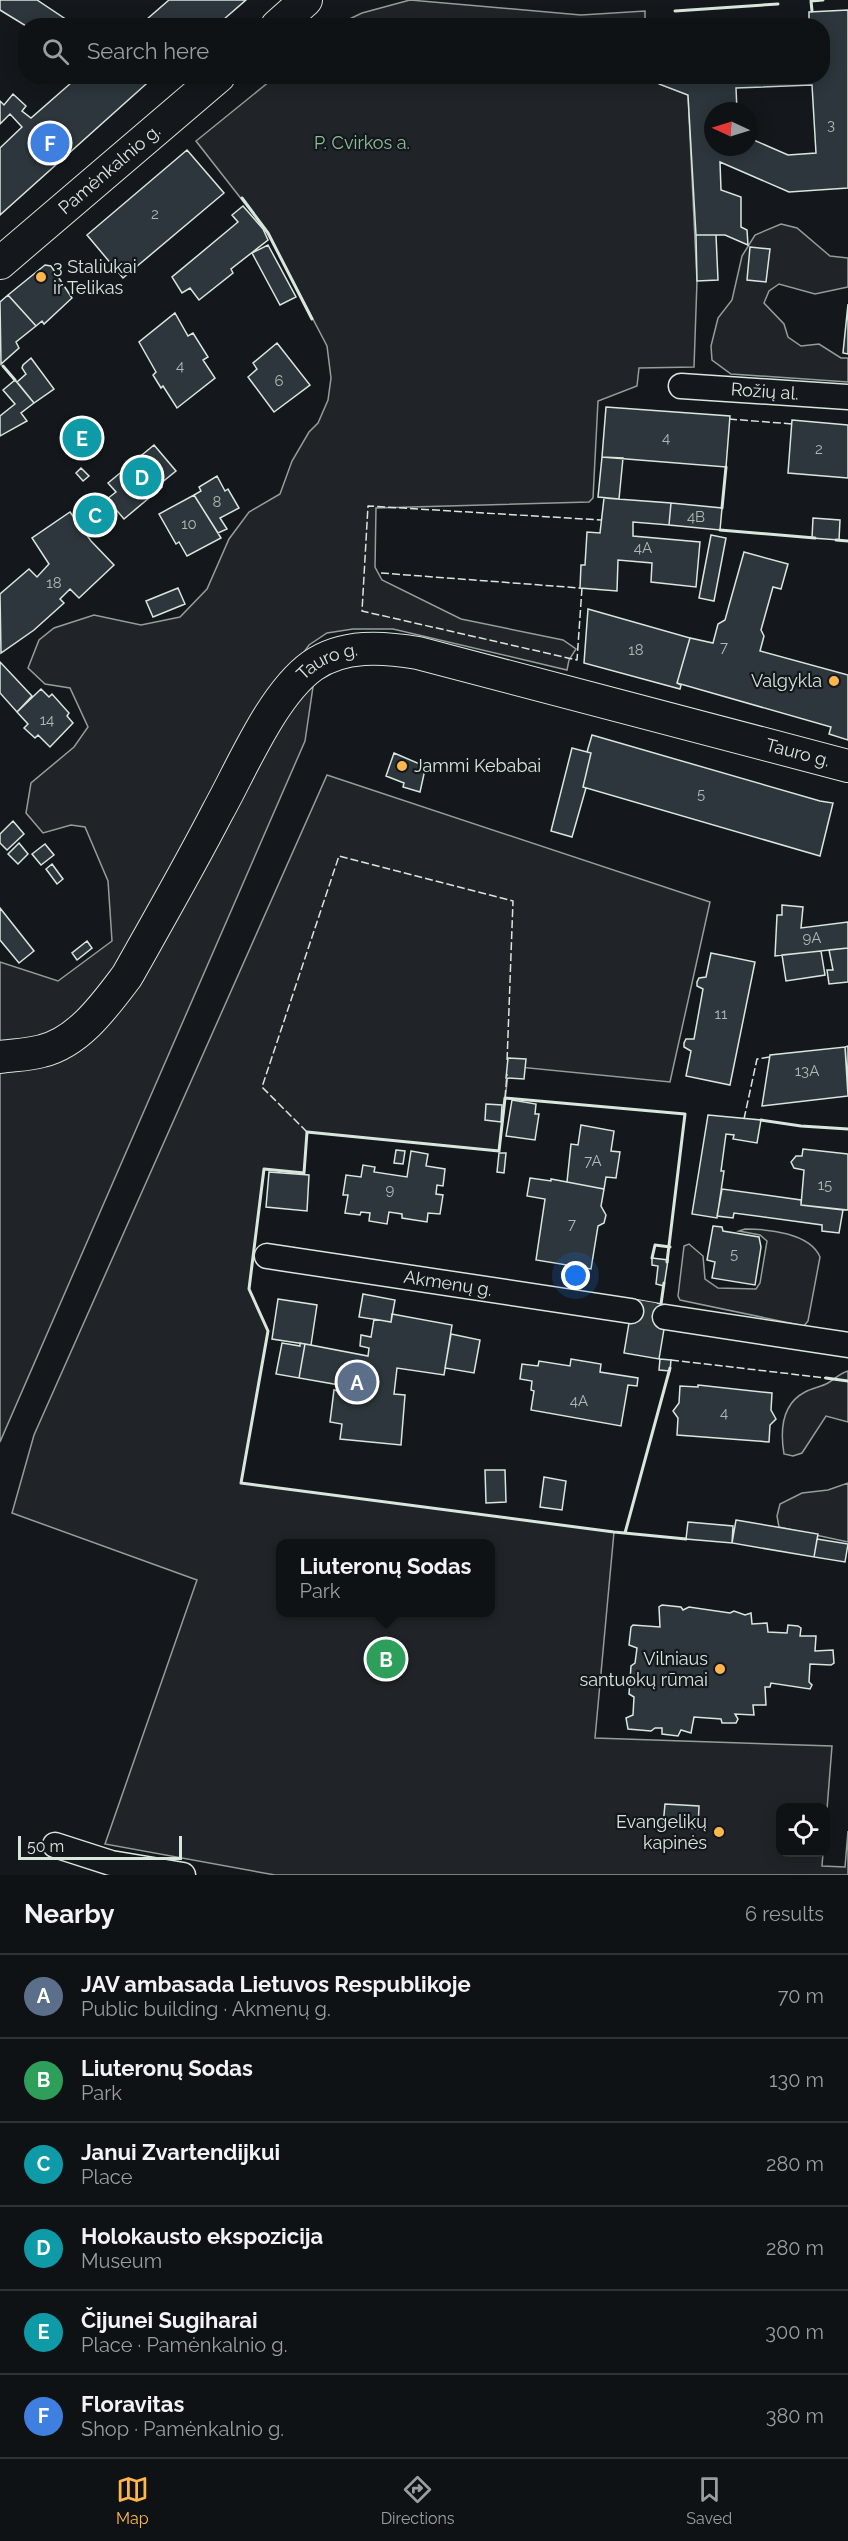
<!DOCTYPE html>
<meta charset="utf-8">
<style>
:root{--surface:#0f1215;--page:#181b1e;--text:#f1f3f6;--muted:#9b9ea0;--line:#2f3234;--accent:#ffb74d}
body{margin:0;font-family:Raleway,sans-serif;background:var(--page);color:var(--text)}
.controls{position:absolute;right:18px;bottom:18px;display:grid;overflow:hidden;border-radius:12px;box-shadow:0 3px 15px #0003}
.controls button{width:54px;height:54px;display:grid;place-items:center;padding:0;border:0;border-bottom:2px solid var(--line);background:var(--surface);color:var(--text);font:30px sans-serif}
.compass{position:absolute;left:704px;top:102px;width:54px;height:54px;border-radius:50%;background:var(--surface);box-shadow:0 3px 15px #0003;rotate:274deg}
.scale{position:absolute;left:18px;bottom:15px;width:164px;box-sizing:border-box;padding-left:6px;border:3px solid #d8e6dc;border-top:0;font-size:16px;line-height:21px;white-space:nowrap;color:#d8e6dc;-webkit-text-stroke:4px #14181c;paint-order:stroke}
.you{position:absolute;left:576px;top:1276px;width:21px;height:21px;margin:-15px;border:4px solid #fff;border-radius:50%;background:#1a73e8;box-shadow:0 0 0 9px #1a73e833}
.badge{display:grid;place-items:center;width:39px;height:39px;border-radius:50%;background:var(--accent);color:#fff;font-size:20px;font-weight:700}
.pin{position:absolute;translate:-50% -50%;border:3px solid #fff;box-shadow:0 2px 6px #0006}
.popup{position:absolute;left:276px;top:1539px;width:219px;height:78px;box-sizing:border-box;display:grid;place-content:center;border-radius:12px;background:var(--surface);filter:drop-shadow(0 2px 4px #0005);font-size:20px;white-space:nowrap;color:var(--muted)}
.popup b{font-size:22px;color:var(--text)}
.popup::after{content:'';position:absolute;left:50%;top:100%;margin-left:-12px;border:12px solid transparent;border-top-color:var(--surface)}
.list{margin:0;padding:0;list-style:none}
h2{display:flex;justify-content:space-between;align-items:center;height:78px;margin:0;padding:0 24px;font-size:26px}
h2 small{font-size:20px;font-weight:400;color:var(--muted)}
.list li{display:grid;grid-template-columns:39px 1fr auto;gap:18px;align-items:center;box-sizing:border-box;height:84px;padding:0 24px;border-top:2px solid var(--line)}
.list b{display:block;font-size:22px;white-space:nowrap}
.list p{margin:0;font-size:20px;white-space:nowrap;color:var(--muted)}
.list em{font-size:20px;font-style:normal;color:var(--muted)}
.icon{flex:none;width:33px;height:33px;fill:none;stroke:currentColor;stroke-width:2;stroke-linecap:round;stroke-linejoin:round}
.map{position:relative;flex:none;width:848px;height:1875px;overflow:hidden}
.search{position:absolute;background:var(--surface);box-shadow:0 3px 15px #0003;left:18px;right:18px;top:18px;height:66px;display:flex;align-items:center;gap:15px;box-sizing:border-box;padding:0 21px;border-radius:24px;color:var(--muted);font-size:22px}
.sheet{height:582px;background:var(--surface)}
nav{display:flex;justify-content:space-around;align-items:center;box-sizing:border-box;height:84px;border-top:2px solid var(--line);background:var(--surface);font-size:16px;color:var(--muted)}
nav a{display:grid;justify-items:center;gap:3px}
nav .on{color:var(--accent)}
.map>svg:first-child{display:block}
.green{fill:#202428;stroke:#939e99;stroke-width:1.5;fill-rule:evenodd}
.building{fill:#2c363c;stroke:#d8e6dc;stroke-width:1.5;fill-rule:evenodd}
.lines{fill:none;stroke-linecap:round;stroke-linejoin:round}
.minor-tunnel{stroke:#313739;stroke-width:24;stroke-dasharray:24 12;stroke-linecap:butt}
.minor-casing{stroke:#d8e6dc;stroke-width:27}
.major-casing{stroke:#d8e6dc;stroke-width:34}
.minor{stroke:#14181c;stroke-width:24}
.major{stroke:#14181c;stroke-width:32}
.fence{stroke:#d8e6dc;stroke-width:1.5;stroke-dasharray:8 3;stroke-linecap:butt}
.wall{stroke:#d8e6dc;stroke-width:3}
.poi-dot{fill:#ffb74d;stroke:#14181c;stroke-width:2}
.labels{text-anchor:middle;stroke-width:4.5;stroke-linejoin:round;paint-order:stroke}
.number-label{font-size:15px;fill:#adbab4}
.park-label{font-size:18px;fill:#8ac095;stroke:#14181c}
.street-label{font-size:18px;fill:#d8e6dc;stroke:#14181c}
.poi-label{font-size:18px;fill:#d8e6dc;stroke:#14181c;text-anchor:end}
</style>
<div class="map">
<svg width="848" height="1875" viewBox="0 0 848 1875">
<rect width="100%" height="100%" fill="#14181c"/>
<path class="green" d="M 410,0 L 581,15 L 645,11 L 645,25 L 337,25 L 362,13 Z
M 275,77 L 654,77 L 659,84 L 688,95 L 697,281 L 694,367 L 639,368 L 637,386 L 598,401 L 593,498 L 589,502 L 376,508 L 375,567 L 382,580 L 461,619 L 563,640 L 576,649 L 569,660 L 567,670 L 393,629 L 353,629 L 327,633 L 309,645 L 300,658 L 314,680 L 305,741 L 0,1442 L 0,962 L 58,981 L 112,941 L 108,881 L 85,827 L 71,825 L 43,833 L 26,813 L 31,783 L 74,747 L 88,727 L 70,688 L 45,684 L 28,668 L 39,640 L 54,628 L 94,615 L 141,625 L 180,617 L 207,589 L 229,539 L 249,512 L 280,494 L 292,461 L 309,432 L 318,423 L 328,400 L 331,378 L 327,346 L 268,233 L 196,141 Z
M 781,224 L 797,228 L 830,256 L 848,258 L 848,287 L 815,294 L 779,284 L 769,291 L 764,303 L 784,324 L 788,337 L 801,346 L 819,344 L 841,358 L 848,358 L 848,382 L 731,374 L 712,360 L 711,346 L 718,318 L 732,300 L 742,256 L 755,235 Z
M 327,775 L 710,902 L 670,1082 L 509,1066 L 499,1151 L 307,1132 L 304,1173 L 264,1169 L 249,1289 L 268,1331 L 241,1483 L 614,1532 L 595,1738 L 832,1746 L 826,1822 L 826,1808 L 780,1808 L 780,1852 L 823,1853 L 822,1866 L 845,1867 L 848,1831 L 848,1875 L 275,1875 L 105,1844 L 197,1580 L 12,1513 L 34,1435 ZM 281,1544 L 491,1544 L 491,1612 L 281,1612 Z
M 745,1229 C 768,1229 810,1233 820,1257 L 808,1321 L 804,1326 L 680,1300 L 678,1296 L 684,1246 L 689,1244 L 703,1256 L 705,1279 L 718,1288 L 756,1289 L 760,1283 L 767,1241 L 760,1235 L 739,1231 Z
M 848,1371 L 848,1422 L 826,1416 L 802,1453 L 793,1456 L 784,1454 C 780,1430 782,1404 805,1392 C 812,1388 821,1387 828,1383 C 835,1379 840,1373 848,1371 Z
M 848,1483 L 848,1542 L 779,1527 L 777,1516 L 780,1504 L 802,1493 L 828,1490 Z"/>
<path class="building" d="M 0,0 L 37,0 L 76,26 L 26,26 L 0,10 Z
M 169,0 L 246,0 L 216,26 L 139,26 Z
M 848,10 L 848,188 L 789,192 L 720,162 L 721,190 L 741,197 L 741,227 L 747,230 L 748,245 L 725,235 L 696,235 L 688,95 L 659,84 L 655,76 L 822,76 L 822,26 L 809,26 L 809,12 ZM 812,85 L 816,153 L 788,155 L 749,138 L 749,147 L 713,147 L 713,111 L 737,111 L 736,88 Z
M 88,20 L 96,26 L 84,26 Z
M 79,76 L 155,76 L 0,215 L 0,148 L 22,127 L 10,114 L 0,124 L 0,101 L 4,105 L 13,94 L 26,106 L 22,111 L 31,118 Z
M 187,150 L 224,193 L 123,278 L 87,235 Z
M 243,206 L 263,229 L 268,240 L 231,269 L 233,273 L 199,300 L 190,288 L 182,293 L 172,277 L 238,222 L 232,215 Z
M 696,235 L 716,235 L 718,280 L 697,281 Z
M 268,245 L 296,297 L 280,305 L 252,253 Z
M 750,247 L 770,249 L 766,282 L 747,280 Z
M 45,265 L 51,266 L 72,298 L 44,324 L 42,321 L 36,326 L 8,295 Z
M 8,295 L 36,326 L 16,342 L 19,348 L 1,364 L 0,302 Z
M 848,304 L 848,354 L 843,353 Z
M 175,313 L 188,336 L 193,333 L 208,357 L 203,360 L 215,378 L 177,408 L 163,386 L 161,388 L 153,375 L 156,372 L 139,342 Z
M 277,343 L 310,385 L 274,412 L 248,377 L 257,369 L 253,363 Z
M 31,358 L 54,389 L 34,403 L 17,382 L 26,374 L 22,368 L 23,365 Z
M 15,380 L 34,403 L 21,413 L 27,421 L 0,436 L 0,416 L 15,404 L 3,390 Z
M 606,407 L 730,416 L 726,467 L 602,457 Z
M 792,420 L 848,425 L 848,478 L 788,473 Z
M 154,445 L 176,471 L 160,484 L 162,487 L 124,519 L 107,499 L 116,492 L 108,483 Z
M 602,457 L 623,458 L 619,499 L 598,497 Z
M 81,468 L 89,476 L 83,481 L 76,473 Z
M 217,476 L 225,491 L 228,489 L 239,508 L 220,518 L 227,529 L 218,533 L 194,495 L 201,491 L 199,487 Z
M 194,495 L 221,538 L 187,556 L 179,542 L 176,544 L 159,514 Z
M 604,498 L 671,503 L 669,525 L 633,522 L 633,536 L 700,542 L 696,587 L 651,582 L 652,563 L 618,560 L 617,591 L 580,588 L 581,565 L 585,565 L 587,532 L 600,533 Z
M 671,503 L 722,508 L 720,530 L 669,525 Z
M 70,512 L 91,541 L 114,565 L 79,598 L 70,589 L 60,599 L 64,603 L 34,630 L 1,653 L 0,594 L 29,569 L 37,577 L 49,564 L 32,538 Z
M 813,518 L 840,520 L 839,540 L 812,538 Z
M 711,535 L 726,538 L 714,601 L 699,598 Z
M 744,552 L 788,564 L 781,589 L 773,587 L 761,630 L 764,636 L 760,651 L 848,675 L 848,740 L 829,734 L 831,727 L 677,683 L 690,638 L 713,643 L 718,624 L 725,620 Z
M 178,588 L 185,604 L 153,617 L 146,601 Z
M 588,609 L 690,638 L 677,683 L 681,685 L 680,689 L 584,663 Z
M 0,662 L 32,696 L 17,712 L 0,693 Z
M 41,689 L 49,697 L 52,694 L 69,713 L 67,716 L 73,723 L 50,747 L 38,735 L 35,738 L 24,728 L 28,724 L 17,712 Z
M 592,735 L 820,801 L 833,803 L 820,856 L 583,787 L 591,753 L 587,752 Z
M 572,748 L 591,753 L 583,787 L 586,788 L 572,837 L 551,831 Z
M 394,753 L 422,765 L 424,774 L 420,792 L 403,787 L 404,783 L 386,776 Z
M 13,821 L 24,834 L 7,850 L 0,843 L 0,834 Z
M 19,843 L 28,854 L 18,864 L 8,854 Z
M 45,844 L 54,855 L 41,865 L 32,854 Z
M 52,864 L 63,879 L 57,884 L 46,869 Z
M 782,905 L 803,907 L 801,928 L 848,922 L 848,948 L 775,956 L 777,915 L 782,915 Z
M 0,908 L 34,951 L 19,963 L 0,940 Z
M 87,941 L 92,948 L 77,960 L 72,953 Z
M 848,948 L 848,982 L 829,984 L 827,970 L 833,970 L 829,950 Z
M 821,951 L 825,975 L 786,981 L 782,955 Z
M 711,953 L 755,962 L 730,1085 L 686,1076 L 691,1051 L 684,1047 L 684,1043 L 686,1039 L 694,1039 L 703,989 L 697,986 L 697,982 L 699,978 L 706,977 Z
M 848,1046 L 848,1085 L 845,1047 Z
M 845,1047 L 848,1096 L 762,1106 L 770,1055 Z
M 508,1058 L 526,1059 L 524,1079 L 506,1078 Z
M 512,1100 L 536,1104 L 535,1114 L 539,1114 L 535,1140 L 506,1136 Z
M 486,1104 L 502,1105 L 501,1122 L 485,1120 Z
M 708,1115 L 761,1120 L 757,1143 L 733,1139 L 734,1135 L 726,1134 L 721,1171 L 724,1171 L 717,1218 L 692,1214 Z
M 581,1125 L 614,1131 L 611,1151 L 620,1152 L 616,1178 L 606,1177 L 604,1189 L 567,1182 L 571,1144 L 578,1145 Z
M 803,1149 L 848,1154 L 848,1210 L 801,1205 L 804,1170 L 794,1168 L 791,1162 L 796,1156 L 802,1156 Z
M 396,1150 L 405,1151 L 403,1164 L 394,1163 Z
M 411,1151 L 428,1154 L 426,1166 L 445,1169 L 443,1186 L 437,1185 L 436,1194 L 443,1195 L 440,1214 L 428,1213 L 427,1222 L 402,1218 L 402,1214 L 389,1212 L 387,1224 L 369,1221 L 370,1213 L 361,1212 L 360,1215 L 345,1213 L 348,1195 L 343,1195 L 346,1175 L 361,1177 L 363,1165 L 375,1167 L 374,1172 L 407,1177 Z
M 499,1153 L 506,1153 L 504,1173 L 497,1172 Z
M 269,1172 L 309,1175 L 307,1211 L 266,1207 Z
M 530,1178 L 551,1181 L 551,1179 L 604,1189 L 601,1206 L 606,1215 L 604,1223 L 598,1226 L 591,1269 L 536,1260 L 545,1199 L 527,1196 Z
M 722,1189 L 801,1200 L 801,1205 L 843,1210 L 839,1233 L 822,1231 L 822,1225 L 734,1213 L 733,1218 L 717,1216 Z
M 713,1226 L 722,1227 L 723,1231 L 759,1237 L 761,1247 L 755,1285 L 712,1278 L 715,1262 L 707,1260 Z
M 652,1258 L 668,1260 L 664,1286 L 656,1284 L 658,1266 L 652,1265 Z
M 363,1294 L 395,1300 L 391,1322 L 359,1317 Z
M 278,1299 L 317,1305 L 311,1345 L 272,1339 Z
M 633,1299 L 668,1305 L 659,1359 L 624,1353 Z
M 392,1314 L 452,1325 L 444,1375 L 397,1368 L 394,1394 L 405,1395 L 401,1445 L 340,1439 L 342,1424 L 330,1422 L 334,1390 L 339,1391 L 339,1385 L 299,1378 L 305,1344 L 368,1356 L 369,1348 L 360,1346 L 361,1335 L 371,1337 L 374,1319 L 391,1322 Z
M 451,1334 L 480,1340 L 474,1373 L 445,1368 Z
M 282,1343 L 300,1346 L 300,1343 L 305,1344 L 299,1378 L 276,1374 Z
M 571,1359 L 601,1364 L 600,1372 L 638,1378 L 637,1386 L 628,1385 L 621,1426 L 531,1410 L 534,1391 L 531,1390 L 532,1381 L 520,1379 L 522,1364 L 538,1366 L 539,1361 L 570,1366 Z
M 660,1359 L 671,1360 L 670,1371 L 659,1370 Z
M 698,1385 L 772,1393 L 771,1410 L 776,1419 L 770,1425 L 769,1442 L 677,1435 L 678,1418 L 673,1411 L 679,1403 L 680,1386 L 698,1387 Z
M 485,1470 L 505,1470 L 506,1502 L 486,1503 Z
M 544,1477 L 566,1481 L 562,1510 L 540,1507 Z
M 736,1520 L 818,1534 L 814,1557 L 732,1543 Z
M 688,1522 L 733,1526 L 732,1543 L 686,1539 Z
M 817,1539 L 848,1544 L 845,1562 L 814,1557 Z
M 662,1605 L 681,1607 L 683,1610 L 689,1607 L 730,1613 L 734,1611 L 745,1615 L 751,1613 L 752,1624 L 767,1623 L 768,1632 L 787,1633 L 788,1625 L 798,1626 L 801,1628 L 800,1636 L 816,1636 L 815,1651 L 833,1650 L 834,1663 L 831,1665 L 810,1664 L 809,1682 L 812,1685 L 810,1689 L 771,1683 L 770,1687 L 765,1687 L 766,1705 L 753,1705 L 754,1715 L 735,1714 L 738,1719 L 736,1723 L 722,1723 L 721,1719 L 694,1717 L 691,1733 L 681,1730 L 678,1736 L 662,1734 L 662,1728 L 655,1728 L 651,1731 L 628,1729 L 626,1718 L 633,1715 L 634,1697 L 629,1694 L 631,1666 L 635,1663 L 637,1648 L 629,1645 L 631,1627 L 633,1625 L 660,1627 L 659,1607 Z
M 665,1804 L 699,1806 L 698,1829 L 663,1826 Z"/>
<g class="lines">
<path class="minor-tunnel" d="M 631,1311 L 665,1317"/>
<g class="minor-casing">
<g id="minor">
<path id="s1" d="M 681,386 L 848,397"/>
<path id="s2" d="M 267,1256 L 631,1311"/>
<path d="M 665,1317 L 848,1345"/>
<path d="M 55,1845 L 111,1863 L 183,1875"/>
</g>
</g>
<g class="major-casing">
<g id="major">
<path d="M 277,26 L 306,0"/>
<path id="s3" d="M 0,263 L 219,76"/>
<path id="s4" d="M 0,1057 C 13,1055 28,1055 42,1051 C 79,1042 105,1005 127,976 C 158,921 189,867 218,811 C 242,768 272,695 312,666 C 343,644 383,647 418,653 L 848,766"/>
</g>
</g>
<use href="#minor" class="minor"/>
<use href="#major" class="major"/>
<path class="fence" d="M 729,419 L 792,424
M 381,573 L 580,588
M 582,588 L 577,660 L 362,611 L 368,506 L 601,520
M 505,1098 L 507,1074
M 744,1119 L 757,1059 L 770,1057
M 307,1132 L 262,1087 L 339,856 L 513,901 L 507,1062
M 671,1360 L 826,1378"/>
<path class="wall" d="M 675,11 L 778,4
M 812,11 L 811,1 L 823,0
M 242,198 L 268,233 L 312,319
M 3,366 L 15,380
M 722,508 L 726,467
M 720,530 L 815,538
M 836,540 L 848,541
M 761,1120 L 801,1126 L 848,1129
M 652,1258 L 655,1245 L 670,1247
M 667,1262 L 685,1114 L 505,1098 L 499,1151 L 307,1132 L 304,1173 L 264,1169 L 249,1289 L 268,1331 L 241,1483 L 614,1532 L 686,1539
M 661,1304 L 664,1283
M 826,1378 L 848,1381
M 625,1533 L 670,1368"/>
</g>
<g class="poi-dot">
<circle cx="41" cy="277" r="6"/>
<circle cx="834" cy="681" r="6"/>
<circle cx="402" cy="766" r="6"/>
<circle cx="720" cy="1669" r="6"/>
<circle cx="719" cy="1832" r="6"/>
</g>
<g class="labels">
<g class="number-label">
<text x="831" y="130">3</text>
<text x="155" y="219">2</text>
<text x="180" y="371">4</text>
<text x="279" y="386">6</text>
<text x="666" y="443">4</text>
<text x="819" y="454">2</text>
<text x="217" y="507">8</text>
<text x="696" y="522">4B</text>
<text x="189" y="529">10</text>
<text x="643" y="553">4A</text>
<text x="54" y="588">18</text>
<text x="724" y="652">7</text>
<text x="636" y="655">18</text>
<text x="47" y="725">14</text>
<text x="701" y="799">5</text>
<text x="812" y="943">9A</text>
<text x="721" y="1019">11</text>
<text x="807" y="1076">13A</text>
<text x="593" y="1166">7A</text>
<text x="825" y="1190">15</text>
<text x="390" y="1195">9</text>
<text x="572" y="1229">7</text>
<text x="734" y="1259">5</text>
<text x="579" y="1406">4A</text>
<text x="724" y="1418">4</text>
</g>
<g class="park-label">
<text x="362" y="149">P. Cvirkos a.</text>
</g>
<g class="street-label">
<text dy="6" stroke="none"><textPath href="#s3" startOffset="144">Pamėnkalnio g.</textPath></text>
<text dy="6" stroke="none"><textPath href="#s1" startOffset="84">Rožių al.</textPath></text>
<text dy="6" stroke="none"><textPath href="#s4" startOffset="537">Tauro g.</textPath></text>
<text dy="6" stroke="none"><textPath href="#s4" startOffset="1023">Tauro g.</textPath></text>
<text dy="6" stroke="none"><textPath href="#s2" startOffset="183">Akmenų g.</textPath></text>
</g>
<g class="poi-label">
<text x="53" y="273" text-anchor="start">3 Staliukai<tspan x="53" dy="21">ir Telikas</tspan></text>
<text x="822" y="687">Valgykla</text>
<text x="414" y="772" text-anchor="start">Jammi Kebabai</text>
<text x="708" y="1665">Vilniaus<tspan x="708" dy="21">santuokų rūmai</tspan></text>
<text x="707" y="1828">Evangelikų<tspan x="707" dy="21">kapinės</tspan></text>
</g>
</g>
</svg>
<div class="controls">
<button><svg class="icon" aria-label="locate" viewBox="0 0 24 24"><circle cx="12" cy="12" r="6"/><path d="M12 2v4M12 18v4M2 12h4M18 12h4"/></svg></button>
</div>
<svg class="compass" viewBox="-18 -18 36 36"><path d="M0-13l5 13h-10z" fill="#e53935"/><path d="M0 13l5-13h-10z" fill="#9b9ea0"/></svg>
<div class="scale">50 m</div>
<div class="you"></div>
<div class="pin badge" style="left:357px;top:1382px;background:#5c6f8a">A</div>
<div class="pin badge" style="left:386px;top:1659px;background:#2e9e5b">B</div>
<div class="popup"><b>Liuteronų Sodas</b>Park</div>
<div class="pin badge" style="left:95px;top:515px;background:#0f9aa8">C</div>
<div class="pin badge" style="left:142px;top:477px;background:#0f9aa8">D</div>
<div class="pin badge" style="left:82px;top:438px;background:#0f9aa8">E</div>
<div class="pin badge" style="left:50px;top:143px;background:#3f7fe0">F</div>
<div class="search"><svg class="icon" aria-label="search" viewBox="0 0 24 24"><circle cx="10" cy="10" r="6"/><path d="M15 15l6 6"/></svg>Search here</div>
</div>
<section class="sheet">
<h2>Nearby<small>6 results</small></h2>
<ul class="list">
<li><span class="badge" style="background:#5c6f8a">A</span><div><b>JAV ambasada Lietuvos Respublikoje</b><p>Public building · Akmenų g.</p></div><em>70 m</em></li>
<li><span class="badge" style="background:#2e9e5b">B</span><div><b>Liuteronų Sodas</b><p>Park</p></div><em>130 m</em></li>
<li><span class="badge" style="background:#0f9aa8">C</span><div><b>Janui Zvartendijkui</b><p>Place</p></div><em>280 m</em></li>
<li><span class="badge" style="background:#0f9aa8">D</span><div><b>Holokausto ekspozicija</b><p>Museum</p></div><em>280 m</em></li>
<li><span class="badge" style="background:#0f9aa8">E</span><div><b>Čijunei Sugiharai</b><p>Place · Pamėnkalnio g.</p></div><em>300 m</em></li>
<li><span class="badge" style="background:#3f7fe0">F</span><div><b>Floravitas</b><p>Shop · Pamėnkalnio g.</p></div><em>380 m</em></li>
</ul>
</section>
<nav>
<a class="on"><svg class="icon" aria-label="map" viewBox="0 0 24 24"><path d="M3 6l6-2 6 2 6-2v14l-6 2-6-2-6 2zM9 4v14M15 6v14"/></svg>Map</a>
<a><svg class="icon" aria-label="directions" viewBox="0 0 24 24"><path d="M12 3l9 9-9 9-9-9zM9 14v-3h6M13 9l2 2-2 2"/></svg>Directions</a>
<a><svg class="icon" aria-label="saved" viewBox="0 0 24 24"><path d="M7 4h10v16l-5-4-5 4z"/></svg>Saved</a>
</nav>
